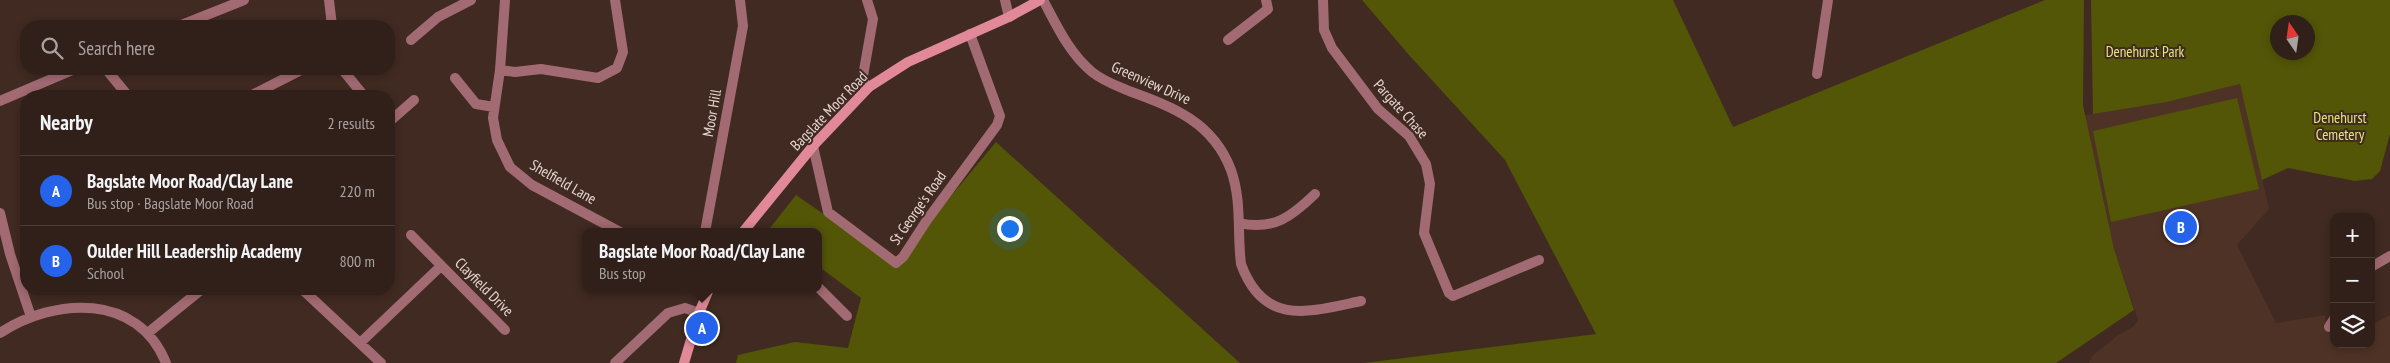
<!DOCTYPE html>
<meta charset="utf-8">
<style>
:root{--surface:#302019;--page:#382822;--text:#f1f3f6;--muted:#a8a3a2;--line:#4b3e38;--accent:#2563eb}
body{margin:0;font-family:"PT Sans Narrow",sans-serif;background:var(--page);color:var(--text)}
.controls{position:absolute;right:15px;bottom:15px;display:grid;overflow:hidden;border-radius:10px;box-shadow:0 2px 8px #0003}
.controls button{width:45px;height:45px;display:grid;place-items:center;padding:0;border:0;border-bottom:1px solid var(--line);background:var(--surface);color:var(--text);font:25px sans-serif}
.compass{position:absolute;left:2270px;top:15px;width:45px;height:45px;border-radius:50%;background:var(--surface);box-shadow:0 2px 8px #0003;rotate:347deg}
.you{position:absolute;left:1009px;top:228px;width:18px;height:18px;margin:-12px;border:4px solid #fff;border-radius:50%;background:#1a73e8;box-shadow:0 0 0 8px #1a73e833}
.badge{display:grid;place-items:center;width:32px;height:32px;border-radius:50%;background:var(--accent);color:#fff;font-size:16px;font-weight:700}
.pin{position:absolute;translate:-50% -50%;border:2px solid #fff;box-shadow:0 1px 5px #0006}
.popup{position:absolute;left:582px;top:228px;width:240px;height:65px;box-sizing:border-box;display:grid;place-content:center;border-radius:10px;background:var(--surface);filter:drop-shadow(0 1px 4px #0005);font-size:16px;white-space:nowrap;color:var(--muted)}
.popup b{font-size:19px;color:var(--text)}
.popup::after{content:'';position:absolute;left:50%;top:100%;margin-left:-10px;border:10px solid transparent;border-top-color:var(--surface)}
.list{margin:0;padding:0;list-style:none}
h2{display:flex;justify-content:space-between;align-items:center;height:65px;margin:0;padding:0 20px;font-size:21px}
h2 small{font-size:16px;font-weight:400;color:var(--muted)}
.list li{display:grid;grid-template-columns:32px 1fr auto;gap:15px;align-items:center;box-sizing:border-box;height:70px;padding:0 20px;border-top:1px solid var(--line)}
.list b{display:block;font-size:19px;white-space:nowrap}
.list p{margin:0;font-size:16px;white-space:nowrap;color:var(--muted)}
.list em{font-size:16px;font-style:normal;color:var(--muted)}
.icon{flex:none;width:28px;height:28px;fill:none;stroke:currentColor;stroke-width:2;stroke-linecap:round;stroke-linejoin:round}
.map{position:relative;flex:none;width:2390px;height:363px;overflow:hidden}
.search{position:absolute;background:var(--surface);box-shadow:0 2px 8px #0003;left:20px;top:20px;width:375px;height:55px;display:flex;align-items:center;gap:12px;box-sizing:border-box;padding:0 18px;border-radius:20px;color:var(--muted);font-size:19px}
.panel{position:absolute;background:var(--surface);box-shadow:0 2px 8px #0003;left:20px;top:90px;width:375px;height:205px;border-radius:20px}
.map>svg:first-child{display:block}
.built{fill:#4e3226}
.green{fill:#535607;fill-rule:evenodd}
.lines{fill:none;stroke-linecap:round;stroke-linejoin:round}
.street{stroke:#a26a73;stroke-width:10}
.secondary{stroke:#e28999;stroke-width:10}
.labels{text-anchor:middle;stroke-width:4;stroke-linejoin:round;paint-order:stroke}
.park-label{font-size:15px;fill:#e0e87c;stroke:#402a21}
.street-label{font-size:15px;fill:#e6d7d1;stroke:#402a21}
</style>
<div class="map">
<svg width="2390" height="363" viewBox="0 0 2390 363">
<rect width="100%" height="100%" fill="#402a21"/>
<path class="built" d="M 2240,84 L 2269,209 L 2237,245 L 2276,323 L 2325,315 L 2327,331 L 2332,335 L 2334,332 L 2334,344 L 2371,344 L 2371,325 L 2390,315 L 2390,363 L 2089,363 L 2092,356 L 2117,336 L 2134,326 L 2138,320 L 2114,249 L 2085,115 L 2167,102 Z"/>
<path class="green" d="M 1362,0 L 1673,0 L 1733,127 L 2045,0 L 2084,0 L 2083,105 L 2114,249 L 2134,310 L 2056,363 L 1364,363 L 1596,334 L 1505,160 L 1409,55 Z
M 2091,0 L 2390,0 L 2390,134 L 2380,171 L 2372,179 L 2355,181 L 2288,168 L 2262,180 L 2240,84 L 2167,102 L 2093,114 ZM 2278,22 L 2308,22 L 2308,52 L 2278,52 Z
M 2237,98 L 2259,189 L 2111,222 L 2093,131 Z
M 996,142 L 1240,363 L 736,363 L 738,355 L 795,342 L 848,348 L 861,298 L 818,266 L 818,232 L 774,232 L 770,228 L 796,195 L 899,266 L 931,220 Z"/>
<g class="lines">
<path class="street" d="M 329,0 L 332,26
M 505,0 L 500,70 L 493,118 L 497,140 L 510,167 L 532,185 L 620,232
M 867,0 L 873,19 L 863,76 L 865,84 L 869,87
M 1005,0 L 1009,17
M 1043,0 C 1057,26 1069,53 1092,72 C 1103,81 1117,86 1129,91 C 1173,107 1213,122 1231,170 C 1242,201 1237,232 1241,264 C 1264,327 1309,312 1361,301
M 1323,0 L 1324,30 L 1332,48 L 1378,109 L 1409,136 L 1426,164 L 1430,184 L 1424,233 L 1449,293 L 1453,296 L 1539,260
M 179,26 L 244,0
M 411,40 L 438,17 L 471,0
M 1228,40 L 1268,9 L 1266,0
M 106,69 L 128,96
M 342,69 L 364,96
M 500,70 L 515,72 L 541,69 L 598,78 L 617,68 L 623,52 L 615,0
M 1817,74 L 1828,0
M 455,78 L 476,104 L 494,107
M 254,94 L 303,69
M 0,101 L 75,69
M 389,122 L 414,100
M 813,146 L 828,212 L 896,263 L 903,257 L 927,220 L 997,125 L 1000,116 L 970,34
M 0,213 L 10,254 L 31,317
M 1239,223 C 1274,231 1292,216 1315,194
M 705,232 L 743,26 L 740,0
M 411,235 L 505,330
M 2371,267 L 2390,256
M 818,287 L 847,316
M 302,289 L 381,363
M 2329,327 L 2334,319
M 149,332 L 202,289
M 0,333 C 55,297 138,293 166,363
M 360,343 L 441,266
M 615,363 L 668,313 L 685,308 L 699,313"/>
<path class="secondary" d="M 743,232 L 813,146 L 869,87 L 908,62 L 1009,17 L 1040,0
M 684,363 L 699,313 L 709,289"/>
</g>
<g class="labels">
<g class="park-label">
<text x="2145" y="57">Denehurst Park</text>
<text x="2340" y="123">Denehurst<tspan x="2340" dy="17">Cemetery</tspan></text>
</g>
<g class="street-label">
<text transform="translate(1151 83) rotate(24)" y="5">Greenview Drive</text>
<text transform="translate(1401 109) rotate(48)" y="5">Pargate Chase</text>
<text transform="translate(829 111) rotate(-46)" y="5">Bagslate Moor Road</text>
<text transform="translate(712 113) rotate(-80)" y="5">Moor Hill</text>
<text transform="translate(563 182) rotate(30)" y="5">Shelfield Lane</text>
<text transform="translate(918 208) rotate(-55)" y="5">St George's Road</text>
<text transform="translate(484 287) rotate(45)" y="5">Clayfield Drive</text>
</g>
</g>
</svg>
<div class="controls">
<button>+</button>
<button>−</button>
<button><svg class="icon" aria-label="layers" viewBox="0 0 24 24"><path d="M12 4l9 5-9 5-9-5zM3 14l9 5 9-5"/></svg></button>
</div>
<svg class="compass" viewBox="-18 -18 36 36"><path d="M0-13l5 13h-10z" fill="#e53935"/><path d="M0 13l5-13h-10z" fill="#a8a3a2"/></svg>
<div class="you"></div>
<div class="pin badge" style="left:702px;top:328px">A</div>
<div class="popup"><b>Bagslate Moor Road/Clay Lane</b>Bus stop</div>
<div class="pin badge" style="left:2181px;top:227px">B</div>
<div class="search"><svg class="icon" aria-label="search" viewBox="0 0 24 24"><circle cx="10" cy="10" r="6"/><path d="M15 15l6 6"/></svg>Search here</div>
<section class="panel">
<h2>Nearby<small>2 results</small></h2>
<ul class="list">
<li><span class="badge">A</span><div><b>Bagslate Moor Road/Clay Lane</b><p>Bus stop · Bagslate Moor Road</p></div><em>220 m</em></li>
<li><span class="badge">B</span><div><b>Oulder Hill Leadership Academy</b><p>School</p></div><em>800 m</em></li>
</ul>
</section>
</div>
